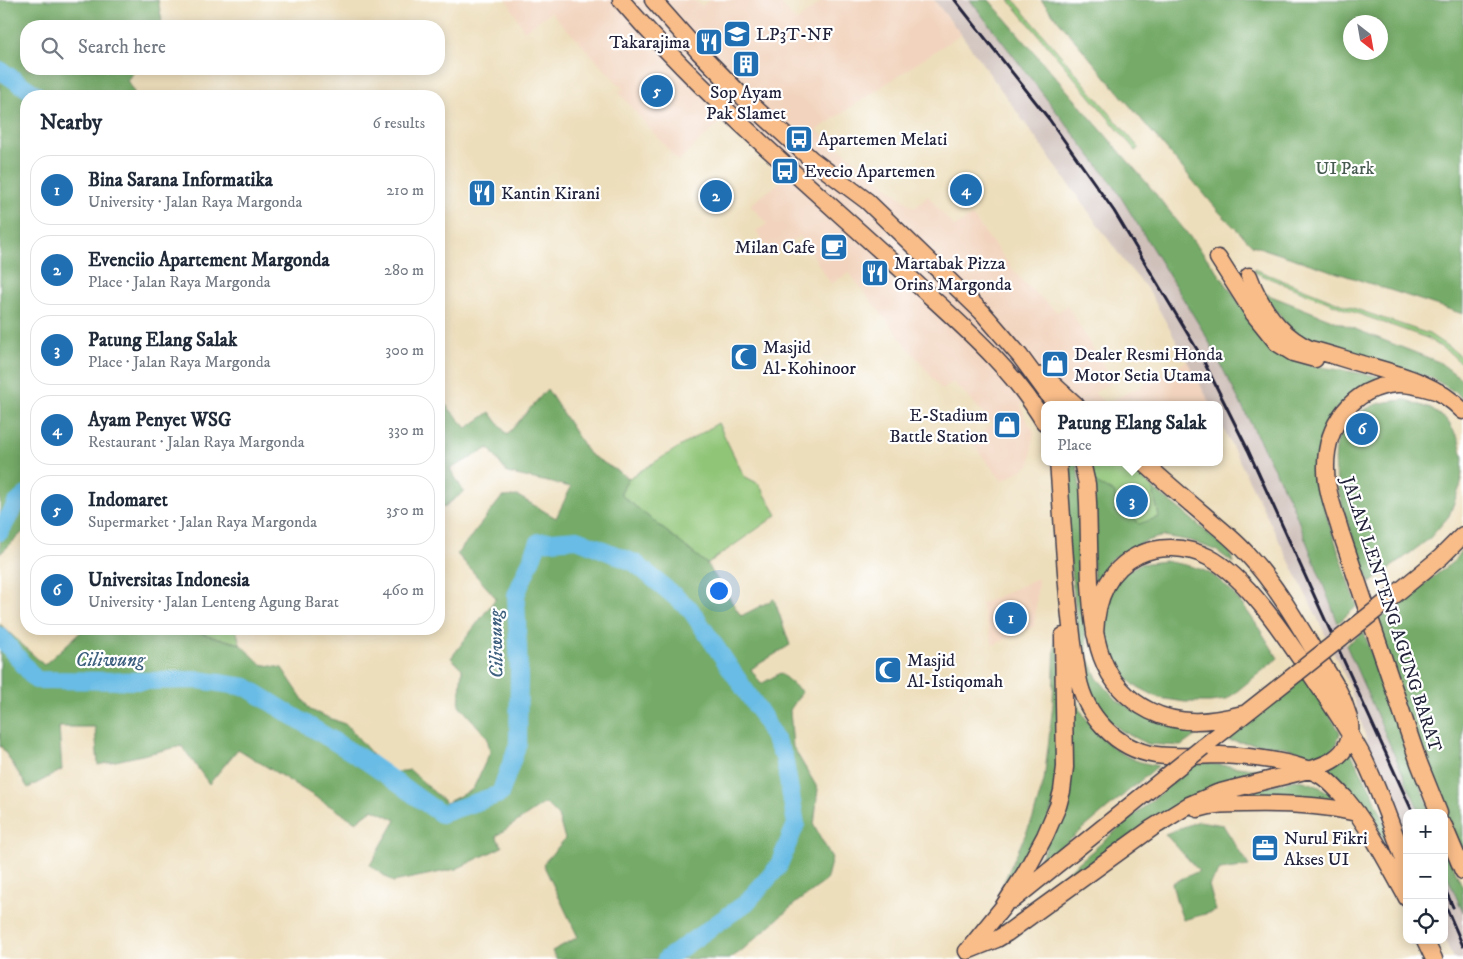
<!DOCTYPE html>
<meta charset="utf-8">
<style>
:root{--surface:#fff;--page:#f2f2f3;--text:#1f2937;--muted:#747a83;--line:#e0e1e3;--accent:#1f6fb2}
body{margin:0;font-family:"IM FELL DW Pica",serif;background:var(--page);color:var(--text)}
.controls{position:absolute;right:15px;bottom:15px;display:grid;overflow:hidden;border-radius:10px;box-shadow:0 2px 12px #0003}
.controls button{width:45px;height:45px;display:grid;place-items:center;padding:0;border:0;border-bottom:1px solid var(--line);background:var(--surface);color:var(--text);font:25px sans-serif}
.compass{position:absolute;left:1343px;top:15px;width:45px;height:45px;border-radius:50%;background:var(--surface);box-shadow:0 2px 12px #0003;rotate:149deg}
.you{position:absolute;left:718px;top:590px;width:18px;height:18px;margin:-12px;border:4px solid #fff;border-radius:50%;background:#1a73e8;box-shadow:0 0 0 8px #1a73e833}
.badge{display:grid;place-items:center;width:32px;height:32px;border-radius:50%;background:var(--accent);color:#fff;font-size:16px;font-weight:700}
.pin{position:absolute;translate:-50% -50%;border:2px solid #fff;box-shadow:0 1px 5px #0006}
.popup{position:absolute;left:1041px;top:401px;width:182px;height:65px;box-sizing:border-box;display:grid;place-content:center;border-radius:10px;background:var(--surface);filter:drop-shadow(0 1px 4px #0005);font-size:16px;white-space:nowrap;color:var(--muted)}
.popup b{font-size:19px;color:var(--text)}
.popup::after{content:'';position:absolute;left:50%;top:100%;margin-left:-10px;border:10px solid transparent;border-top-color:var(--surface)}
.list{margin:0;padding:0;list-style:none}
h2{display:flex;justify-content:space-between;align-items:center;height:65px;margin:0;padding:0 20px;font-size:21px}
h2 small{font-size:16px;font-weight:400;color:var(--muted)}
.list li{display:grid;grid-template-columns:32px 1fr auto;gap:15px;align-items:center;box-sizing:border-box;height:70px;margin:0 10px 10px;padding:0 10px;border:1px solid var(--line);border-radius:20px}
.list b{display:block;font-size:19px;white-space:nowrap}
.list p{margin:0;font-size:16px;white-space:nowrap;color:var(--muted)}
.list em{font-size:16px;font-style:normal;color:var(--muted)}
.icon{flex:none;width:28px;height:28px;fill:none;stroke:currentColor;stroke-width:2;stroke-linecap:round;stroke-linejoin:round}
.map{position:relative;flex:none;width:1463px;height:959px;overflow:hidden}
.search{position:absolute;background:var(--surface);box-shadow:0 2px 12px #0003;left:20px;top:20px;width:425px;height:55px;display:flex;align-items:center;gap:12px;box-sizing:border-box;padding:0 18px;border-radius:20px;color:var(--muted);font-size:19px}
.panel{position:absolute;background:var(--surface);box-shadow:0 2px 12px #0003;left:20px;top:90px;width:425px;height:545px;border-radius:20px}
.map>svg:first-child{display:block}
.built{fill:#f2d4be}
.industrial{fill:#cfc0ba}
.green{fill:#90c577;stroke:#597459}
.forest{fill:#74aa68;stroke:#4b6652;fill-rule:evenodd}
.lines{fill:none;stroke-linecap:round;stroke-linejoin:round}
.river{stroke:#69bce5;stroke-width:18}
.primary-casing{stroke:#403e4e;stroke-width:19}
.primary{stroke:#f9bd89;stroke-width:16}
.rail{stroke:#22223b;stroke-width:3}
.primary-bridge-casing{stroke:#403e4e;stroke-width:19;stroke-linecap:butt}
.primary-bridge{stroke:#f9bd89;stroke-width:16}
.labels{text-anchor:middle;stroke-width:4.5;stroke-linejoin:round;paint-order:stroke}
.poi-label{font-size:18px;fill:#22223b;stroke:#fff;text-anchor:start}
.park-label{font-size:18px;fill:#485b50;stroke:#fff}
.street-label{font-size:18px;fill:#22223b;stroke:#fff}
.water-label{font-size:19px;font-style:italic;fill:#3e607f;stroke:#fff}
</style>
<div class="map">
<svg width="1463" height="959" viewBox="0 0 1463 959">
<rect width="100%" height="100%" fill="#fff"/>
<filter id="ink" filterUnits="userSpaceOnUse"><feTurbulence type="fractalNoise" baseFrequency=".02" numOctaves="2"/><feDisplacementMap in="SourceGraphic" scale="10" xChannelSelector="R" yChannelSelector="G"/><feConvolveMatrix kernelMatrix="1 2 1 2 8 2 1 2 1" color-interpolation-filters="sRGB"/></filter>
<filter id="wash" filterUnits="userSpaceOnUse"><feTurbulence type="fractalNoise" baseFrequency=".0096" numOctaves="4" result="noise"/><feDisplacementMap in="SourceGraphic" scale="20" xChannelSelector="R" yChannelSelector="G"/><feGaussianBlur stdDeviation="1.12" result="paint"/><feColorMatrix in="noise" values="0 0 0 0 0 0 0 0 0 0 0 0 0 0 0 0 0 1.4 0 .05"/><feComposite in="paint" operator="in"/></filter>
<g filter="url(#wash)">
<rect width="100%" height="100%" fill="#eddebb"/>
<path class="built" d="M 507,0 L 693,0 L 702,6 L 709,0 L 778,0 L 796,22 L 823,0 L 934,0 L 961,34 L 817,130 L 914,208 L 928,196 L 954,227 L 972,216 L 1022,281 L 1057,312 L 1067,306 L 1113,381 L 1094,393 L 1106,404 L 1188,361 L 1211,405 L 1077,405 L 1052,382 L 1021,405 L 1026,420 L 1034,431 L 1030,465 L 1002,481 L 971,442 L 993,424 L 972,401 L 953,382 L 942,390 L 849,273 L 831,284 L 800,236 L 772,255 L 756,231 L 767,224 L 750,205 L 784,179 L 771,166 L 722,121 L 678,161 L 618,92 L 623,89 L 551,12 L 524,31 Z
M 1038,578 L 1035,626 L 993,645 L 981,604 Z"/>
<path class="industrial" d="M 934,0 L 970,0 L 1114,186 L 1206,336 L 1291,502 L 1346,645 L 1420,813 L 1407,813 L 1407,849 L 1385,797 L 1349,685 L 1316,615 L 1220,422 L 1220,405 L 1211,405 L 1149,291 L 1126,264 L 961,34 Z
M 1444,869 L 1463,912 L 1463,959 L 1453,959 L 1444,938 Z"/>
<path class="green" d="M 1009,0 L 1014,0 L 1139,148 L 1136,151 Z
M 1254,269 L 1344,305 L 1429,334 L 1453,350 L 1463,359 L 1463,365 L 1450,353 L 1427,338 L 1342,308 L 1254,272 Z
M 718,423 L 744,476 L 759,484 L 777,515 L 707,564 L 620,494 L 629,478 Z
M 1086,462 L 1126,462 L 1153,489 L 1159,517 L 1139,524 L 1116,512 L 1090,480 Z
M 186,629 L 236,629 L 240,644 Z"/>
<path class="forest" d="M 0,0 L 158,0 L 162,21 L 155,26 L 26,26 L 26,69 L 137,69 L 127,80 L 136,96 L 26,96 L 26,529 L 0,554 Z
M 970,0 L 989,0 L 1146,182 L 1214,267 L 1256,327 L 1309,365 L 1402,380 L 1356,393 L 1334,411 L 1321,436 L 1317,467 L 1323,505 L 1357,606 L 1338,623 L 1291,502 L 1206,336 L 1114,186 Z
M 1041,0 L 1463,0 L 1463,314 L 1252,245 L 1220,213 ZM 1350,22 L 1380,22 L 1380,52 L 1350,52 Z
M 1261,292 L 1439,362 L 1463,380 L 1463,400 L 1458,394 L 1432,378 L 1301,343 Z
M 547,389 L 589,454 L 629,478 L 620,494 L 707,564 L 741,616 L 774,599 L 790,645 L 751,669 L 761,684 L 780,673 L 802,692 L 790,710 L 793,747 L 818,789 L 814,826 L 832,858 L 826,881 L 797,902 L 740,952 L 729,959 L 556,959 L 552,951 L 578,937 L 543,864 L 565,839 L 558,816 L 545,803 L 496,836 L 502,847 L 456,869 L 393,882 L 370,865 L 396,820 L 373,809 L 356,822 L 238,749 L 209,784 L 182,746 L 98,765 L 95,727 L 59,727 L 62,770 L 28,788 L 1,746 L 0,747 L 0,624 L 44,665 L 84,629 L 186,629 L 240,644 L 261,664 L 282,668 L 310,710 L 347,725 L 378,761 L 392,773 L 410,770 L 446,803 L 473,789 L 490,752 L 487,737 L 459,705 L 462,669 L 451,658 L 496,598 L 457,554 L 502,497 L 518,496 L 556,518 L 571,487 L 507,473 L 489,448 L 450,469 L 464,492 L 444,507 L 439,501 L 439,398 L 467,428 L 490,412 L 507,435 Z
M 1406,400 L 1431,409 L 1447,420 L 1459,440 L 1463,458 L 1461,484 L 1449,516 L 1429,539 L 1370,583 C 1356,543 1328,486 1337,443 C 1339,433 1349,422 1356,416 C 1372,403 1386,401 1406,400 Z
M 1059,462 L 1077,462 L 1081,496 L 1085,627 L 1088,657 L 1097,678 L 1117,700 L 1144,716 L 1209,726 L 1181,746 L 1148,744 L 1122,731 L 1104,717 L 1088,693 L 1082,668 Z
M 1090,480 L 1115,493 L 1116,512 L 1129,510 L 1139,524 L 1159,517 L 1153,489 L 1182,511 L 1230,552 L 1233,563 L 1217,551 L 1192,541 L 1163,536 L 1146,541 L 1112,558 L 1100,573 L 1094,588 Z
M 1463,547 L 1463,854 L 1444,814 L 1372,625 L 1454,561 Z
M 1164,561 C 1179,564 1196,566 1209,573 C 1237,589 1261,632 1278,658 L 1226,700 L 1210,702 L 1185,702 L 1159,698 L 1134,685 L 1116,668 L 1109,648 L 1105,626 L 1108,594 L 1121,574 L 1140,564 Z
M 1364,632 L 1382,686 L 1431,813 L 1420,813 L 1346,645 Z
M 1055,636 L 1059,636 L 1060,725 L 1056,791 L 1046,827 L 1004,897 L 1000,890 L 1033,818 L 1044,781 L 1053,704 Z
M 1304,674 L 1340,732 L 1337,744 L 1327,753 L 1314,756 L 1285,747 L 1221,740 Z
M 1071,691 C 1084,721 1104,747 1135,760 C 1142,763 1151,764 1158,766 L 1033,871 L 1046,848 Z
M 1350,751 L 1373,794 L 1407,879 L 1407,883 L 1365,805 L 1344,781 L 1320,770 Z
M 1197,762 L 1254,769 L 1283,769 L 1232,783 L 999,930 Z
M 1295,780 C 1312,780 1329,793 1344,802 L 1218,798 Z
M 1199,821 L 1223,825 L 1249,866 L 1220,870 L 1209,885 L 1216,911 L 1183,920 L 1177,903 L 1172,883 L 1199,871 L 1165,834 Z
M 1444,845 L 1463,888 L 1463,912 L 1444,869 Z"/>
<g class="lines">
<path class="river" d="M 0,70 L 38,96
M 0,532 L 16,504 L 26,495
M 0,636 L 36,680 L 144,681 L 199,680 L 246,687 L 366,761 L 441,814 L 500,794 L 518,744 L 519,672 L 516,595 L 539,542 L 577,539 L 635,563 L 690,609 L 762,715 L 784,757 L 796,824 L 778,867 L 746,903 L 666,959"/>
</g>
</g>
<g filter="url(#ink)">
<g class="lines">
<g class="primary-casing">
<path id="primary" d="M 621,0 C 706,99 809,185 905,273 C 954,319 1010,364 1044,422
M 653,0 L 699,52 L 743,97 L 811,159 L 867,201 L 982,312 L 1020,356 L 1056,405
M 1218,258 L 1253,313 L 1277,343 L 1293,353 L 1315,359
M 1249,276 C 1260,306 1279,335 1310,349 C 1331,354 1352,362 1373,367 C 1405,376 1439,386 1463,411
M 1043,375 L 1076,405
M 1439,392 C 1425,388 1411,383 1397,384 C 1352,387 1325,426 1326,469 C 1326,491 1335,512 1341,533 L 1419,763 L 1439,813
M 1058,462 C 1064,534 1066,606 1078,677 C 1085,715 1116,749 1156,755 C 1177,758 1199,755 1220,755 C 1249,756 1294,761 1320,775 C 1330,781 1337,790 1345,798 C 1371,829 1388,864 1407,898
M 1082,462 L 1087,484 L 1088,503 C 1089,529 1089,556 1090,583 C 1093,635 1098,685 1150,711 C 1180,726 1212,722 1243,714
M 1391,598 L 1441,557 L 1463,535
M 1095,634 C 1096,602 1107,570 1138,555 C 1160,545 1186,546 1208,557 C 1249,578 1290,643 1316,682 C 1333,707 1350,732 1364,759 C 1381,794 1394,832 1407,868
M 1203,747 L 1297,673
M 1198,809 C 1213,804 1228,804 1244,804 C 1282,803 1319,804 1357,813
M 1444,826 L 1463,871
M 1013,900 L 1168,775
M 1425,940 L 1434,959
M 969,949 L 1003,907 L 1025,873 L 1045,836 L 1058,806 L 1062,791 L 1065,767 L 1063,636
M 967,951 L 997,939 L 1007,933 L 1152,828 L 1189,805 L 1217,793 L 1232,789 L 1309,770 C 1324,765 1342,759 1348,742 C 1352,732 1350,719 1346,709 C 1340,689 1326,670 1315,652 C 1295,619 1275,584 1248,555 C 1235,540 1219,528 1203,514 C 1183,497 1163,480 1143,462"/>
</g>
<use href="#primary" class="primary"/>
<path class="rail" d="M 955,0 L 1049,119 L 1114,211 L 1201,356 L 1248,450 L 1413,813
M 1444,887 L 1453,907
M 1444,902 L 1463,946"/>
<g class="primary-bridge-casing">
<path id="primary-bridge" d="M 1297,673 L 1391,598
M 1168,775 L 1203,747"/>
</g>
<use href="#primary-bridge" class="primary-bridge"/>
</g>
</g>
<defs>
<g id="school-square" transform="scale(1.4375)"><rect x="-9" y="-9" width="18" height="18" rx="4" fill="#1f6fb2" stroke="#fff"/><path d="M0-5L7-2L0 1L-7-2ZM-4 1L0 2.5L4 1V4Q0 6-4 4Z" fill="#fff"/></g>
<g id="restaurant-square" transform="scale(1.4375)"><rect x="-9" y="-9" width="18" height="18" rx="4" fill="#1f6fb2" stroke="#fff"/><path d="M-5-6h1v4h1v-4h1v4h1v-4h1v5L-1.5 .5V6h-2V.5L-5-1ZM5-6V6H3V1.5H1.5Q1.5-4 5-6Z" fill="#fff"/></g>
<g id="building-square" transform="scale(1.4375)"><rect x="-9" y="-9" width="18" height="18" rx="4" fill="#1f6fb2" stroke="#fff"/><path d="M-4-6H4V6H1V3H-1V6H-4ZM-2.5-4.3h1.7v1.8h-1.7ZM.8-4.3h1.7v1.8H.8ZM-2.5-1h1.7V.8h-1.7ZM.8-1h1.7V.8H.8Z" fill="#fff"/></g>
<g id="bus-square" transform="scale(1.4375)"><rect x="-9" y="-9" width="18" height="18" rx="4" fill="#1f6fb2" stroke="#fff"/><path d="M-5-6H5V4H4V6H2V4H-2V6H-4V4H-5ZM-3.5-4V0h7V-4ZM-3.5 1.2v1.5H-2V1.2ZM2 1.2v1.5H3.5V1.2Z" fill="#fff"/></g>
<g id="cafe-square" transform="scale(1.4375)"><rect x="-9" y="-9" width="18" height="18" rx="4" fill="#1f6fb2" stroke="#fff"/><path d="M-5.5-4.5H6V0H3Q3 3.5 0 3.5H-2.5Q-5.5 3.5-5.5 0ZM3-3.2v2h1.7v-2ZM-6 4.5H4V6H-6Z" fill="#fff"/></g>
<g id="mosque-square" transform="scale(1.4375)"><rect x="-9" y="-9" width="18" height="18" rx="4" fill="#1f6fb2" stroke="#fff"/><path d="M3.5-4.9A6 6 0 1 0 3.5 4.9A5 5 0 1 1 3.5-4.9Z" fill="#fff"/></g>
<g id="shop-square" transform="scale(1.4375)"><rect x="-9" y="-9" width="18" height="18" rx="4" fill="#1f6fb2" stroke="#fff"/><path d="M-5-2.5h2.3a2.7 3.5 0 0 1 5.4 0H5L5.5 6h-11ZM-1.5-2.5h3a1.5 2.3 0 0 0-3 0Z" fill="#fff"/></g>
<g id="office-square" transform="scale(1.4375)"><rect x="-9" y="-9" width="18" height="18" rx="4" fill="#1f6fb2" stroke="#fff"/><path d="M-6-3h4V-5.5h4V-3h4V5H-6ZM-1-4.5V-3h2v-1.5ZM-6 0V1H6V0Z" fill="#fff"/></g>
</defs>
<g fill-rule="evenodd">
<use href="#school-square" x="737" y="34"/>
<use href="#restaurant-square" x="709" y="42"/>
<use href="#building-square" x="746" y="64"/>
<use href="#bus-square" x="799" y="139"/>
<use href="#bus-square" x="785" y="171"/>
<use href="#restaurant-square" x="482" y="193"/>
<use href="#cafe-square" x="834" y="247"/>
<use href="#restaurant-square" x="875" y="273"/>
<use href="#mosque-square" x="744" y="357"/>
<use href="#shop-square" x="1055" y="364"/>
<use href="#shop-square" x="1007" y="425"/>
<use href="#mosque-square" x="888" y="670"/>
<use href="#office-square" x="1265" y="848"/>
</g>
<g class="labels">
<g class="poi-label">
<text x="756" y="40">LP3T-NF</text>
<text x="690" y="48" text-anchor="end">Takarajima</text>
<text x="746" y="98" text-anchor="middle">Sop Ayam<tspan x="746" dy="21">Pak Slamet</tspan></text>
<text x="818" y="145">Apartemen Melati</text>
<text x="804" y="177">Evecio Apartemen</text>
<text x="501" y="199">Kantin Kirani</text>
<text x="815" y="253" text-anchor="end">Milan Cafe</text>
<text x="894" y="269">Martabak Pizza<tspan x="894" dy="21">Orins Margonda</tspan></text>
<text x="763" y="353">Masjid<tspan x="763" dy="21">Al-Kohinoor</tspan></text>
<text x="1074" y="360">Dealer Resmi Honda<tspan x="1074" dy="21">Motor Setia Utama</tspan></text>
<text x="988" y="421" text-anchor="end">E-Stadium<tspan x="988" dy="21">Battle Station</tspan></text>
<text x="907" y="666">Masjid<tspan x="907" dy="21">Al-Istiqomah</tspan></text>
<text x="1284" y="844">Nurul Fikri<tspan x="1284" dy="21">Akses UI</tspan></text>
</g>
<g class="park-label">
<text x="1345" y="174">UI Park</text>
</g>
<g class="street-label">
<text transform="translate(1392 614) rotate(72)" y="6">JALAN LENTENG AGUNG BARAT</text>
</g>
<g class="water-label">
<text transform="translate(495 644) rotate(-91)" y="7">Ciliwung</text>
<text x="110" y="666">Ciliwung</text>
</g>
</g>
</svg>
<div class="controls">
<button>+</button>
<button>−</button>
<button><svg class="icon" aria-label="locate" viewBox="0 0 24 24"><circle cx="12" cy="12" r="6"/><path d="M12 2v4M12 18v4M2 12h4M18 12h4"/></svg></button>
</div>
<svg class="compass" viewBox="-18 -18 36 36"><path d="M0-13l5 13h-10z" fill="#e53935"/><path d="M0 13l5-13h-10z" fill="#747a83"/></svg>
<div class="you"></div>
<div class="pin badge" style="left:1011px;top:618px">1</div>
<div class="pin badge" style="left:716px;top:196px">2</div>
<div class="pin badge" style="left:1132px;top:501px">3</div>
<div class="popup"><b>Patung Elang Salak</b>Place</div>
<div class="pin badge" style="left:966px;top:190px">4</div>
<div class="pin badge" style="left:657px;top:91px">5</div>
<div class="pin badge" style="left:1362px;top:429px">6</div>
<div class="search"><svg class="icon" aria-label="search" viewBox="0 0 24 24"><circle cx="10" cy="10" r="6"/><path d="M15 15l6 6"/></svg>Search here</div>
<section class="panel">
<h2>Nearby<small>6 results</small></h2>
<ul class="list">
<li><span class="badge">1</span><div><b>Bina Sarana Informatika</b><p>University · Jalan Raya Margonda</p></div><em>210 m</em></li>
<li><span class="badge">2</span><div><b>Evenciio Apartement Margonda</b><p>Place · Jalan Raya Margonda</p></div><em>280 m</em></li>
<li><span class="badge">3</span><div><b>Patung Elang Salak</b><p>Place · Jalan Raya Margonda</p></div><em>300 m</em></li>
<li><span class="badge">4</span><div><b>Ayam Penyet WSG</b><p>Restaurant · Jalan Raya Margonda</p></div><em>330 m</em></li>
<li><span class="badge">5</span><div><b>Indomaret</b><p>Supermarket · Jalan Raya Margonda</p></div><em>350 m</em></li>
<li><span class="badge">6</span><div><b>Universitas Indonesia</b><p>University · Jalan Lenteng Agung Barat</p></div><em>460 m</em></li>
</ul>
</section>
</div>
